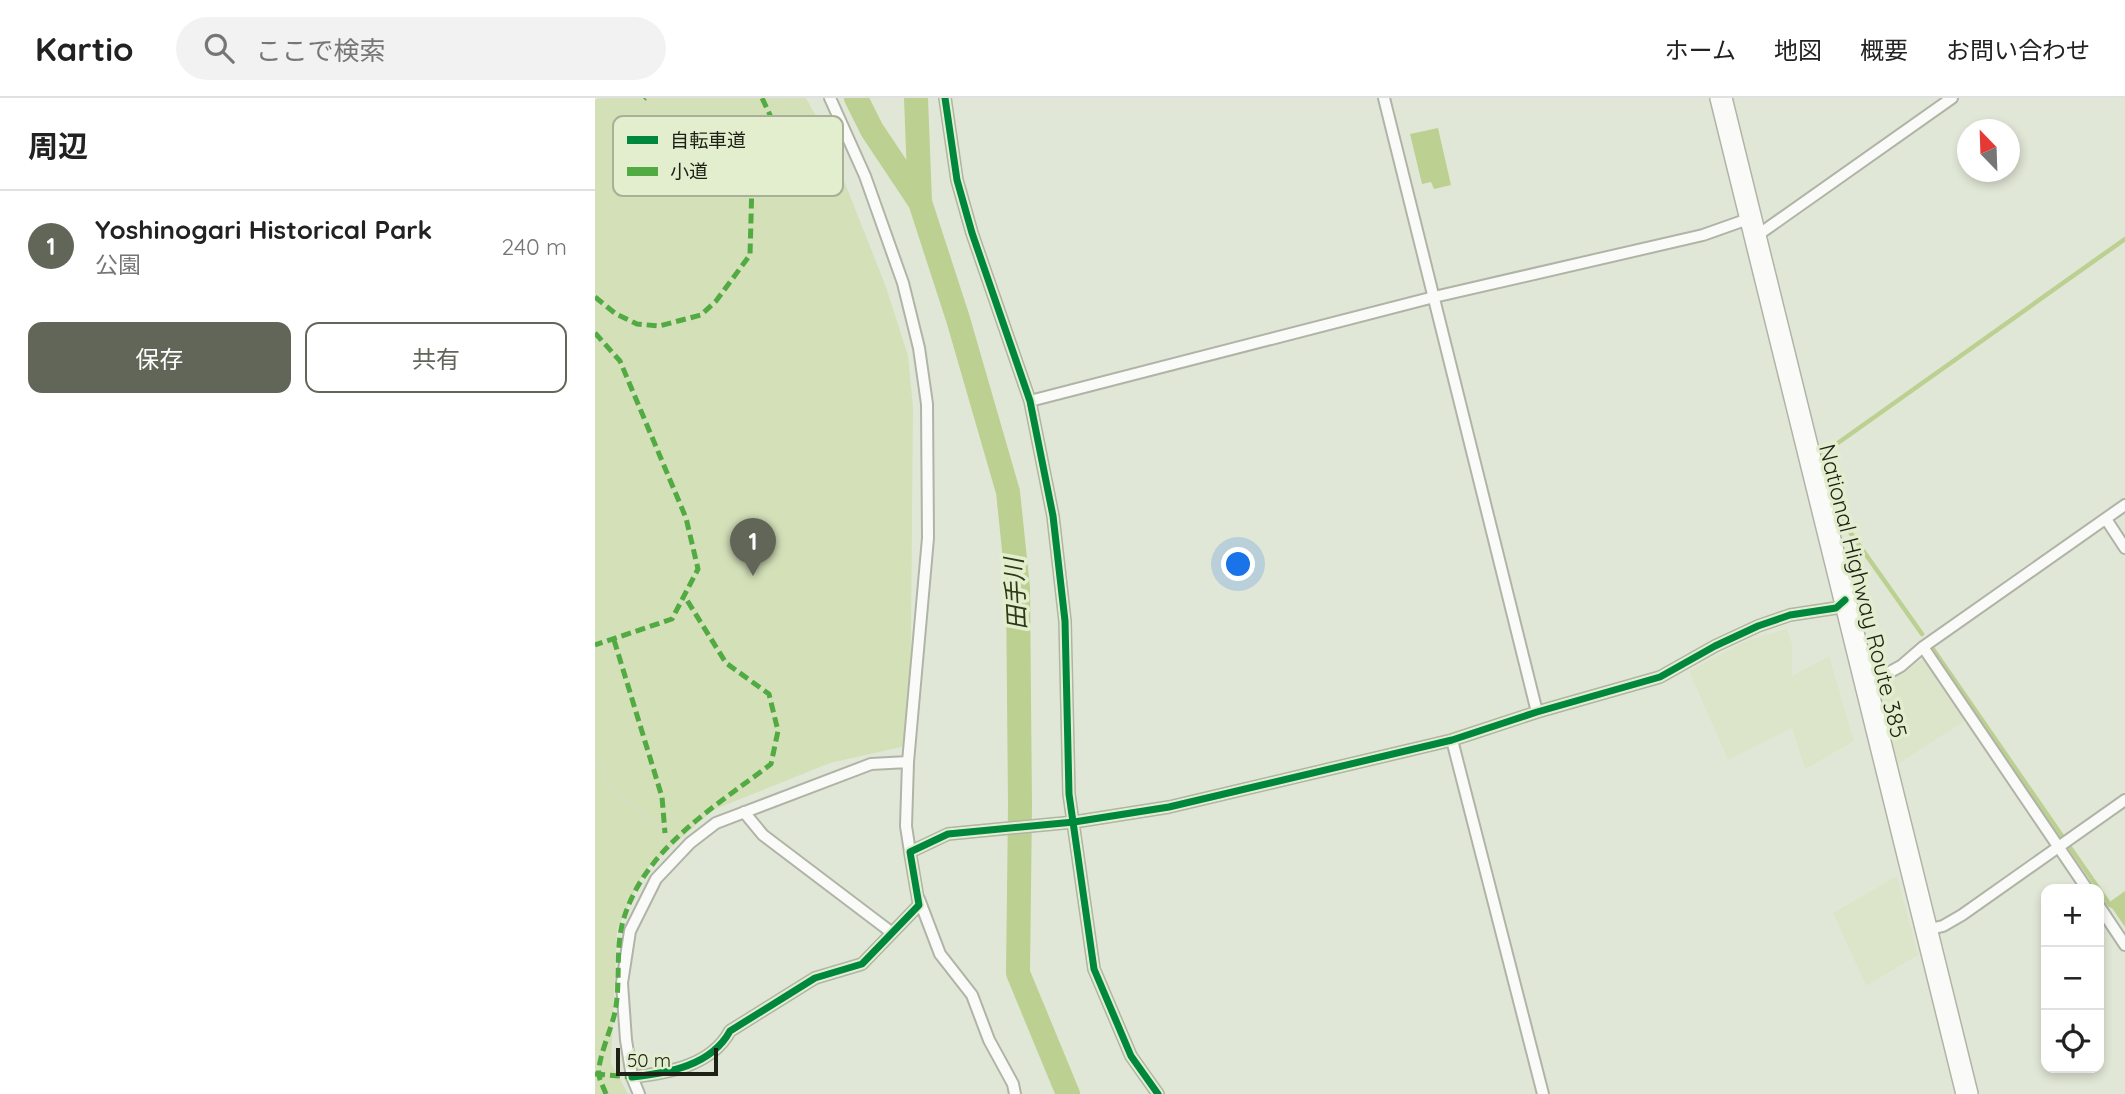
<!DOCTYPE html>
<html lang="ja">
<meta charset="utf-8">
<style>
:root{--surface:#fff;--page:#f2f2f2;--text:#222;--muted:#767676;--line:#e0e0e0;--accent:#626659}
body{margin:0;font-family:Quicksand,"Noto Sans JP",sans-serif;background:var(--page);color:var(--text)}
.controls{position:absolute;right:21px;bottom:21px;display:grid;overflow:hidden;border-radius:14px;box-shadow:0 4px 10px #0003}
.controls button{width:63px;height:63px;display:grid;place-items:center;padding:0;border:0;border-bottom:2px solid var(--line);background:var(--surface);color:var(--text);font:35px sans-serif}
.compass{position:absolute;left:1362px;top:21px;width:63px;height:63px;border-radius:50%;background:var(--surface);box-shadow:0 4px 10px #0003;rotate:337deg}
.scale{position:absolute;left:21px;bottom:18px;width:102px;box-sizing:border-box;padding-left:7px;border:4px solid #1e2116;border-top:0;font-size:19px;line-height:24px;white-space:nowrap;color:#1e2116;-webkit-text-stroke:5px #e3eecf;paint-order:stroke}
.you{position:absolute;left:644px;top:467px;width:24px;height:24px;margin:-18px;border:5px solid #fff;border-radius:50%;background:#1a73e8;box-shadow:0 0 0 10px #1a73e833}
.badge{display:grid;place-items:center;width:46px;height:46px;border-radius:50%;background:var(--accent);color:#fff;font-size:23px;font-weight:700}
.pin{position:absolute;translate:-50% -58px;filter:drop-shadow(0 2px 4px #0008)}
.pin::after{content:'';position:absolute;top:37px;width:24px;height:21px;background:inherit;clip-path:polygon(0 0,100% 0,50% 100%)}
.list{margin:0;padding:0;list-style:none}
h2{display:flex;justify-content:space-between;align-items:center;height:91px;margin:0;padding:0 28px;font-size:30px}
h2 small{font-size:23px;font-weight:400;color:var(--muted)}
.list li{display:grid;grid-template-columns:46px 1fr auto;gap:21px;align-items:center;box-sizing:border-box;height:112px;padding:0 28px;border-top:2px solid var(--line)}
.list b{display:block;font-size:26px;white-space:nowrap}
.list p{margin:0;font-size:23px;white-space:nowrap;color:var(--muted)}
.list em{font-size:23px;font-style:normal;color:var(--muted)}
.actions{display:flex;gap:14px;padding:21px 28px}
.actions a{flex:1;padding:16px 0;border:2px solid var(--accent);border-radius:14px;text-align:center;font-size:24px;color:var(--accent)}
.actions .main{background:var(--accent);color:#fff}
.icon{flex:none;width:38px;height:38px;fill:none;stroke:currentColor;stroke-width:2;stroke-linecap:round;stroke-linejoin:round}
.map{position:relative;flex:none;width:1530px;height:996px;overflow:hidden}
header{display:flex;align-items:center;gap:42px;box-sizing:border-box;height:98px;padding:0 35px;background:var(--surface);border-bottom:2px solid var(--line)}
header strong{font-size:33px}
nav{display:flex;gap:38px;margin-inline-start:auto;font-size:24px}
.search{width:490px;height:63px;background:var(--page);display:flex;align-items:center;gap:18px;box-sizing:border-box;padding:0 24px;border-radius:38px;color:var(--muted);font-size:26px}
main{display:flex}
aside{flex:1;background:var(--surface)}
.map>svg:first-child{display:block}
.built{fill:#dce5c9}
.green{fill:#d3e0b8}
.water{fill:#bcd091}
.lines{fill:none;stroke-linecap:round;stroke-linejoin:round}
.stream{stroke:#bcd091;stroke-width:4.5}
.river{stroke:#bcd091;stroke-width:24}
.street-casing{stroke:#b0b4a7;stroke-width:14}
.highway-casing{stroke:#b0b4a7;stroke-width:24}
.path{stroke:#d7d9d3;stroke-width:2.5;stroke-dasharray:2 5;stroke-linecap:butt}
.street{stroke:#fafbf9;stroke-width:10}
.highway{stroke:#fafbf9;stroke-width:21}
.quiet{stroke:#52aa42;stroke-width:5;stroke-dasharray:10 5;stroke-linecap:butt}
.cycleway-casing{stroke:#e3eecf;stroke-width:11}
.cycleway{stroke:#00873e;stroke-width:7}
.labels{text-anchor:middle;stroke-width:7;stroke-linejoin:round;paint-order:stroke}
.street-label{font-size:23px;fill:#1e2116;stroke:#e3eecf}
.water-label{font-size:24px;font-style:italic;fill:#2e3916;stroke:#e3eecf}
.key{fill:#e3eecf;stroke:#a8b098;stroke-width:2}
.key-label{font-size:19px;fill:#1e2116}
</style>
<header>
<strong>Kartio</strong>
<div class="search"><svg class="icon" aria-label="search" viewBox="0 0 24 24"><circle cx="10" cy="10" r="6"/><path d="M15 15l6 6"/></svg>ここで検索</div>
<nav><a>ホーム</a><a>地図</a><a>概要</a><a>お問い合わせ</a></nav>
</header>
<main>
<aside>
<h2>周辺<small></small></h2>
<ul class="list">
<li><span class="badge">1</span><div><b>Yoshinogari Historical Park</b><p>公園</p></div><em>240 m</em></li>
</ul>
<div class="actions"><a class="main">保存</a><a>共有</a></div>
</aside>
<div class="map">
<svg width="1530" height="996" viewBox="0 0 1530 996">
<rect width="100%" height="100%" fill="#e1e7d6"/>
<path class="built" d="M 1192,531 L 1197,547 L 1197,578 L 1234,558 L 1259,643 L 1210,671 L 1197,630 L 1133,662 L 1094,573 L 1155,541 Z
M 1331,560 L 1371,622 L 1303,666 L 1282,588 Z
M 1302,778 L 1323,857 L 1271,888 L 1238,815 Z"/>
<path class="green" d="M 5,0 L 211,0 L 231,37 L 291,189 L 313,258 L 318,310 L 315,647 L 235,665 L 118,712 L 50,772 L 22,831 L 16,965 L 33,996 L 0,996 L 0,2 Z"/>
<path class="water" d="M 843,30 L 856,87 L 839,91 L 836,84 L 827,86 L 815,36 Z
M 1530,793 L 1530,829 L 1515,807 L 1516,803 Z"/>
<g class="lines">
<path class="stream" d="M 1327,536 L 1238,410 L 1226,357 L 1530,141
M 1338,551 L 1467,738
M 1474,748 L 1515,807 L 1519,808"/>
<path class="river" d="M 261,0 L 277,32 L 325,104
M 321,0 L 325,104 L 363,221 L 413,394 L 423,490 L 425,708 L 423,875 L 473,996"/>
<g class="street-casing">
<path id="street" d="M 235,0 L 270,78 L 308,185 L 324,250 L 332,306 L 333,440 L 313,664 L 311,728 L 315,754
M 350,0 L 362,82 L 377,135 L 435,303 L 458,418 L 470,523 L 474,696 L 499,871 L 536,958 L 563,996
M 789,0 L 942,614
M 1160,139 L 1357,0
M 435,303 L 839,199 L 1108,137 L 1156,120
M 1511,421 L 1530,450
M 1328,549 L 1492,791
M 1271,587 L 1306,568 L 1328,549 L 1530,407
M 857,642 L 948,996
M 149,714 L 168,737 L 296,834
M 324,801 L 345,856 L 377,897 L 394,942 L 418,986 L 420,996
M 1504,808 L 1530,847
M 1331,832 L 1348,828 L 1367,817 L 1530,702
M 37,979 C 73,975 116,968 135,933 L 220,880 L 267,866 L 324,807 L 315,754 L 353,736 L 479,724 L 574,709 L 857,642 L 942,614 L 1065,579 L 1120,548 L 1163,528 L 1195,517 L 1241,510 L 1250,502
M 44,996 L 37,979 L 31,942 L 27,885 L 35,833 L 61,781 L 95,745 L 121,725 L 276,666 L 313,664"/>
</g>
<g class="highway-casing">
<path id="highway" d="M 1126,0 L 1372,996"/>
</g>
<path class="path" d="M 0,663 L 23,697 L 58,724 L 77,743"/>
<use href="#street" class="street"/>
<use href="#highway" class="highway"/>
<path class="quiet" d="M 49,1 L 50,0
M 0,199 L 21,216 L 42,226 L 64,228 L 106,217 L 121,203 L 155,157 L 157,85 L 162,58 L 172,37 L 175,17 L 167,0
M 0,235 L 25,263 L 91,420 L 103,471 L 77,521 L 0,547
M 19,542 L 67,699 L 70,735
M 0,976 L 37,979
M 11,996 C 9,990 4,982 4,976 C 2,963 17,929 20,914 C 26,884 20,852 28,823 C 49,750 120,709 176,666 L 183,633 L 174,596 L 131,565 L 90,499"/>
<g class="cycleway-casing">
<path id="cycleway" d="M 350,0 L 362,82 L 377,135 L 435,303 L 458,418 L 470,523 L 474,696 L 499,871 L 536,958 L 563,996
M 37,979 C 73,975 116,968 135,933 L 220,880 L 267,866 L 324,807 L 315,754 L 353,736 L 479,724 L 574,709 L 857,642 L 942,614 L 1065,579 L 1120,548 L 1163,528 L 1195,517 L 1241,510 L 1250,502"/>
</g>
<use href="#cycleway" class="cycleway"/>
</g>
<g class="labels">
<g class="street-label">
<text transform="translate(1268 493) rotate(76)" y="8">National Highway Route 385</text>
</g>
<g class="water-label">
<text transform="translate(421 496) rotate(-93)" y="8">田手川</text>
</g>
</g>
<rect x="18" y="18" width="230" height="80" rx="10" class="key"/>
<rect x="32" y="38" width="31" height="8" fill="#00873e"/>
<rect x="32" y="69" width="31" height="9" fill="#52aa42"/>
<g class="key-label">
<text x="75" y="49">自転車道</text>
<text x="75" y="80">小道</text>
</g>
</svg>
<div class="controls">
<button>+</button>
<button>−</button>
<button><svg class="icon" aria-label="locate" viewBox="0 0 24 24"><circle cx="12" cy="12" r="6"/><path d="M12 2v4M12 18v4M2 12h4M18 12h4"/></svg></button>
</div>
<svg class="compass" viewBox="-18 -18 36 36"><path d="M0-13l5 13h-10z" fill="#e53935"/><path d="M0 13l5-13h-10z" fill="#767676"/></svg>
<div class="scale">50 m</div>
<div class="you"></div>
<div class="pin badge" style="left:158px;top:478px">1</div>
</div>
</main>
